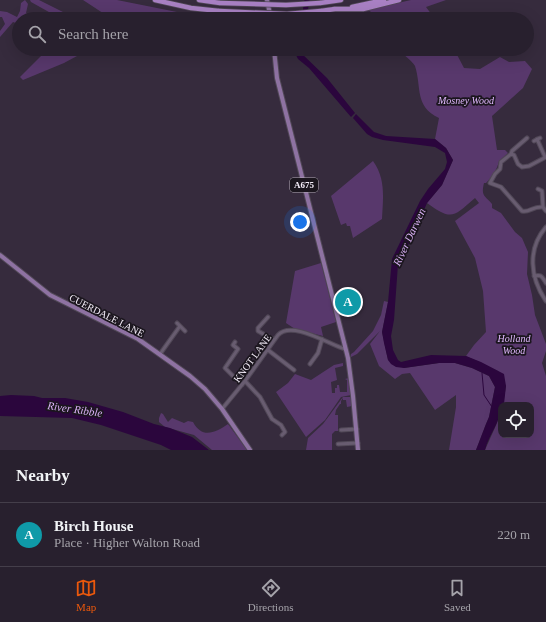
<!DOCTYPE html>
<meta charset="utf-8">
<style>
:root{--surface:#28202e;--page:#302836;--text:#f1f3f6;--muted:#a5a3aa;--line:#443e4a;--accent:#ea580c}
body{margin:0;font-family:"Times New Roman",serif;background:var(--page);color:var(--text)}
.controls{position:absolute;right:12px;bottom:12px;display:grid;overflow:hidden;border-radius:8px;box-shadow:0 4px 16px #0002}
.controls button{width:36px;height:36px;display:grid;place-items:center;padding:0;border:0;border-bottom:1px solid var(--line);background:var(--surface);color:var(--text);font:20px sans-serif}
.you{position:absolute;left:300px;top:222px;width:14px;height:14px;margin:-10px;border:3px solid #fff;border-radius:50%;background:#1a73e8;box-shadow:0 0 0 6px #1a73e833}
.badge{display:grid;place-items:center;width:26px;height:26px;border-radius:50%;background:var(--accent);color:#fff;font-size:13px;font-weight:700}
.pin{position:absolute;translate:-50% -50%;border:2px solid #fff;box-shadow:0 1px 4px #0006}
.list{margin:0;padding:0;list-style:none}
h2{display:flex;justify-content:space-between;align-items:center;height:52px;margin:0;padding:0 16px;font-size:17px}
h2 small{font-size:13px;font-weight:400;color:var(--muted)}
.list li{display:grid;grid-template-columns:26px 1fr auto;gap:12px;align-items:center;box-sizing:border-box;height:64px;padding:0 16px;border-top:1px solid var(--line)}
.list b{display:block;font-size:15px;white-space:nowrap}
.list p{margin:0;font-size:13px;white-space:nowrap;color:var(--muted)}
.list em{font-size:13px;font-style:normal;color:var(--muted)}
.icon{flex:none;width:22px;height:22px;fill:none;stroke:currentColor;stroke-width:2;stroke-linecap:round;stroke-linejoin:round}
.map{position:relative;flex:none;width:546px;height:450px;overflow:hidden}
.search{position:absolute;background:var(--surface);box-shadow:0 4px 16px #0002;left:12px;right:12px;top:12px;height:44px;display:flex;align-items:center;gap:10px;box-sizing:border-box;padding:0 14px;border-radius:22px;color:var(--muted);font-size:15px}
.sheet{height:116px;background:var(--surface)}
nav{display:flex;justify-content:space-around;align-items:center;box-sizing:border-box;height:56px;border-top:1px solid var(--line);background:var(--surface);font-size:11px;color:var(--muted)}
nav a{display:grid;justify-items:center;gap:2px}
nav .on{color:var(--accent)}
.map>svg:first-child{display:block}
.green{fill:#58386c}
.water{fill:#2b063d}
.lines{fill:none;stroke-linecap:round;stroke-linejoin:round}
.stream{stroke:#2b063d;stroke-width:1}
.river{stroke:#2b063d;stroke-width:5}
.minor-casing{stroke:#514857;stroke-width:5}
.major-casing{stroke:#514857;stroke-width:6}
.highway-casing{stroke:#514857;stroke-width:6}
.minor{stroke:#685c70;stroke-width:3}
.major{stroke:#8e72a2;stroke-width:4}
.highway{stroke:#a880c3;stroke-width:4.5}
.highway-bridge-casing{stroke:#514857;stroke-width:6;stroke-linecap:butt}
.highway-bridge{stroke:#a880c3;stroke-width:4.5}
.labels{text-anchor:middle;stroke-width:3.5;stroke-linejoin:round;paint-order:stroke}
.shield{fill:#1b161e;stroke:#b4adb8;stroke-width:1}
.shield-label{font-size:9px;font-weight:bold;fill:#f5eefa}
.park-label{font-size:10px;font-style:italic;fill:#e0b8fd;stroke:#1b161e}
.street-label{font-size:10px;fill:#f5eefa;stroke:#1b161e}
.water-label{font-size:11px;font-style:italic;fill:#dab1f6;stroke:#1b161e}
</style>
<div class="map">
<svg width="546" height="450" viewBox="0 0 546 450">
<rect width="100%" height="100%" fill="#362b3d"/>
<path class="green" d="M 25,0 L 28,4 L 26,13 L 34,19 L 40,16 L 49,19 L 19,19 L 19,24 L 13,22 L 0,37 L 0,31 L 5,24 L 2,17 L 0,17 L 0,11 L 7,12 L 17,17 L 20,11 L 21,3 Z
M 30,0 L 39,0 L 67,14 L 81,18 L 89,15 L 99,19 L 55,19 L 56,16 L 31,2 Z
M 83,0 L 117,0 L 212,19 L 112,19 Z
M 411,0 L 446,0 L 426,7 L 435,19 L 361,19 L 371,11 L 358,12 Z
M 48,49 L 90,49 L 64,63 L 23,80 L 20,77 Z
M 397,49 L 454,49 L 464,68 L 480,69 L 500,57 L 509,62 L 525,61 L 532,69 L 523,88 L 492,116 L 497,150 L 505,150 L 508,153 L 499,161 C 497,170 492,177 486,183 L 484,183 C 481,196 484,195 492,204 L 492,208 L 501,213 L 515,232 L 522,238 L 528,252 L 527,274 L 532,295 L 535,315 L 546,344 L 546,351 L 542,363 L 546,376 L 546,450 L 485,450 L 497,423 L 501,412 L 501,435 L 531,435 L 531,405 L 503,405 L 506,386 L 498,371 L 466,356 L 474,345 L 486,332 L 483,291 L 475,258 L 455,221 L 479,203 L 475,198 C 453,217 452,221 427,203 L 442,185 L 453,160 L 446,148 L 435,139 L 439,118 C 414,106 422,88 415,66 C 414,63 401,52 397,49 Z
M 373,161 C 386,179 383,198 382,219 L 353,238 L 350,226 L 347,226 L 346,223 L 341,225 L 331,196 Z
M 321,263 L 336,322 L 321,327 L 323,336 L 295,329 L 286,323 L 295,271 Z
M 384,301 L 388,302 L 382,332 L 388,360 L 404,368 L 439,363 L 455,363 L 472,368 L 489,376 L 495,387 L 489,417 L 486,424 L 476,450 L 449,450 L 456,407 L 456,395 L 435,410 L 410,373 L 402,374 L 395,379 L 379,366 L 370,344 L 380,331 L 357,354 L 351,357 L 351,354 L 354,352 L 373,331 L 381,315 Z
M 343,363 L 343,366 L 335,368 L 337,380 L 331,382 L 332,393 L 335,393 L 335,388 L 337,388 L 337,385 L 339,385 L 340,392 L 347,392 L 347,380 L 345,379 L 349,378 L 351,395 L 341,397 L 325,420 L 306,437 L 276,392 L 288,383 L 295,374 L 311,380 L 334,365 Z
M 343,397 L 351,397 L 352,406 L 347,407 L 346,400 L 343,400 L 343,398 L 341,401 L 341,404 L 340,404 L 336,410 L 335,415 L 338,415 L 338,431 L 335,431 L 332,434 L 332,450 L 306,450 L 308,438 L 323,424 Z
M 161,413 L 163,414 L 168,422 L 172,418 L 184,423 L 188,421 L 193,422 C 202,439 215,433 228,424 L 247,450 L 212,450 L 194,435 L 165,427 L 159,422 L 159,418 Z"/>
<path class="water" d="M 293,49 L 299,49 L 299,51 L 327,78 L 355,113 L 351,117 L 309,68 L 298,59 Z
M 356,114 L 374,132 L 386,136 L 435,139 L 446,148 L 453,160 L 442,185 L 427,203 L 413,236 L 398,264 L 394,320 L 391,336 L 393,350 L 398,360 L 401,362 L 431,355 L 466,356 L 481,362 L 504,374 L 506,386 L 504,404 L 501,405 C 501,422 489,434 485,450 L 476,450 L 486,424 L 489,417 L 495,387 L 489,376 L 472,368 L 455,363 L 439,363 L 404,368 L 396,367 L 391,364 L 388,360 L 384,343 L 382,332 L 388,302 L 392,259 L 420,201 L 428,189 L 445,169 L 447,162 L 445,153 L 435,147 L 383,140 L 372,137 L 367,134 L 353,118 Z
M 11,395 L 34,396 L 42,398 L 65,398 L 88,402 L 123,412 L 154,424 L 170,428 L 192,437 L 209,450 L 171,450 L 161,445 L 101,425 L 72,418 L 0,416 L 0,396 Z"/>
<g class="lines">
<path class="stream" d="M 482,373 L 484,395 L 492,407"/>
<path class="river" d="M 304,19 L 307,0"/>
<g class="minor-casing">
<path id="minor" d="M 527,138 L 512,151 L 511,154 L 501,162 L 500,169 L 495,174 L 490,183 L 501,187 L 522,211 C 530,213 532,206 543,207 L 546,211
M 537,139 L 545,157
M 534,141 L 540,138
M 511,154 L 514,155 L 518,164 L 522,167 L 529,166 L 546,157
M 538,189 L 542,191 L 543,207
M 546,227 C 527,249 530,278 546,301
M 534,276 C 542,274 542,277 546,283
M 268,317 L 258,328 L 258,331 L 274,340
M 177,323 L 185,331
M 235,342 L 233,345 L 238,349 L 225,368 L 242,385
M 268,350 L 294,370
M 160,354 L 180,326
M 310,364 L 318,353 L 322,339
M 245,381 L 260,397 L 272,419 L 281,425 L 285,432 L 282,435
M 222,409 L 245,381 L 278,335 C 292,320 330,345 345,349
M 341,430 L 357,429
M 338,444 L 358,443"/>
</g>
<g class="major-casing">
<path id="major" d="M 267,0 L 271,19
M 274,49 L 277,78 L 348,358 L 353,396 L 358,450
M 0,255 L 50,295 L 138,339 L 190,376 L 205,389 L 222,409 L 250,450"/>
</g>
<g class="highway-casing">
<path id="highway" d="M 155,0 L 191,8 L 219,11
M 199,0 L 220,3
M 320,3 L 341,0
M 352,7 L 384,0
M 334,9 L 363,9 L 399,0
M 321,11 L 335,9"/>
</g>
<use href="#minor" class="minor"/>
<use href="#major" class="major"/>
<use href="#highway" class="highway"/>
<g class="highway-bridge-casing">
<path id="highway-bridge" d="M 220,3 L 286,5 L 320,3
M 219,11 L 287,14 L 321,11"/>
</g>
<use href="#highway-bridge" class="highway-bridge"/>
</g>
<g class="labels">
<rect class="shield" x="290" y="178" width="28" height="14" rx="3"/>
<g class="shield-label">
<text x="304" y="188">A675</text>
</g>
<g class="park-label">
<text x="466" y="104">Mosney Wood</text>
<text x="514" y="342">Holland<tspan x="514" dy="12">Wood</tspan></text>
</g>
<g class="street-label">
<text transform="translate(107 315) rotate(27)" y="4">CUERDALE LANE</text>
<text transform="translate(252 358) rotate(-54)" y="4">KNOT LANE</text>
</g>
<g class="water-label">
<text transform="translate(409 237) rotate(-65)" y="4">River Darwen</text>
<text transform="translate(75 409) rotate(8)" y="4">River Ribble</text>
</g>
</g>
</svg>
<div class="controls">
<button><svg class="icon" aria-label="locate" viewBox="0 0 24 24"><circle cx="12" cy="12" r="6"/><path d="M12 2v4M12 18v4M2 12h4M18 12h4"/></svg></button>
</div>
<div class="you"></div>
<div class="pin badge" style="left:348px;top:302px;background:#0f9aa8">A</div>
<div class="search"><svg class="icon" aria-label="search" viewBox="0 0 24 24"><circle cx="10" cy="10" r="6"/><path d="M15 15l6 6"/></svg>Search here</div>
</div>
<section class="sheet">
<h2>Nearby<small></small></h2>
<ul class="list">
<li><span class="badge" style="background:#0f9aa8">A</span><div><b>Birch House</b><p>Place · Higher Walton Road</p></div><em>220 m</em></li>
</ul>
</section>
<nav>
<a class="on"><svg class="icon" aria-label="map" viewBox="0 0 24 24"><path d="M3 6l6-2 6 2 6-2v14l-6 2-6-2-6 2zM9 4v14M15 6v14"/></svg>Map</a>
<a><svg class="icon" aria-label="directions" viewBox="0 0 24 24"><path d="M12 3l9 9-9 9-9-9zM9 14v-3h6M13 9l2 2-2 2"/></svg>Directions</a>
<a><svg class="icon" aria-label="saved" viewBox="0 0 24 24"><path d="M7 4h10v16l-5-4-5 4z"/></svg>Saved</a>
</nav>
